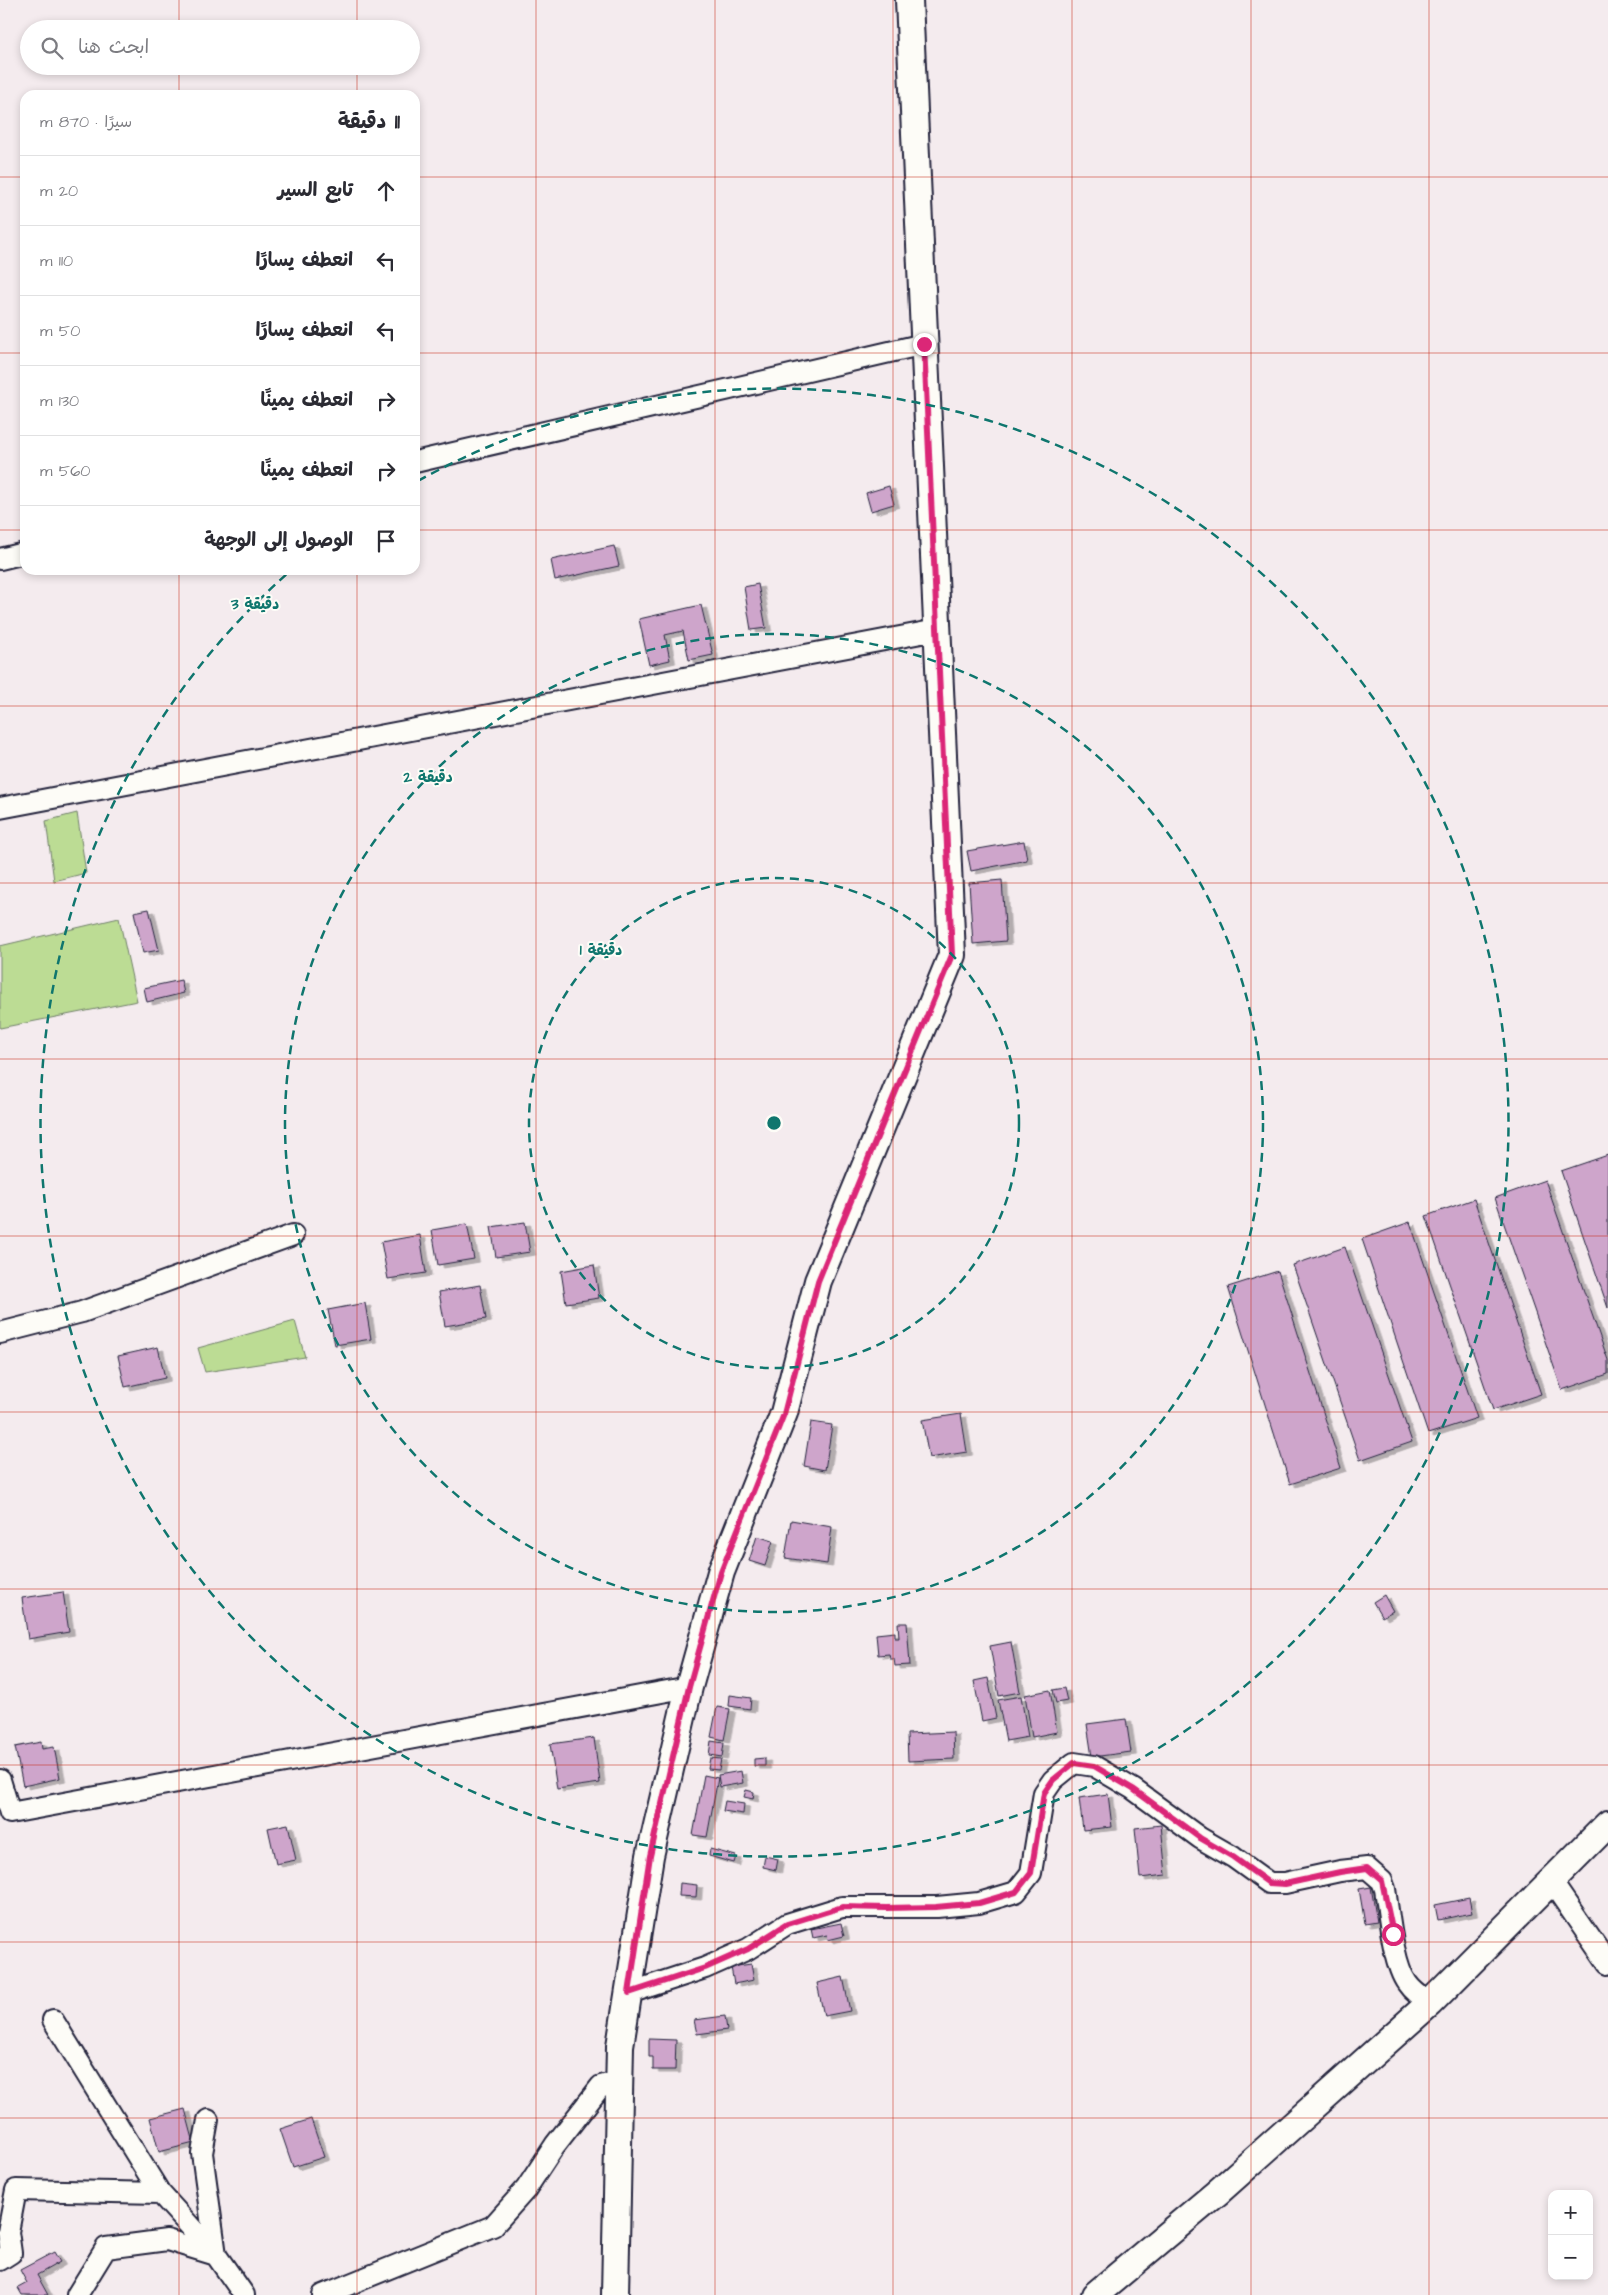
<!DOCTYPE html>
<html lang="ar">
<meta charset="utf-8">
<style>
:root{--surface:#fff;--page:#f7f7f7;--text:#2b2b33;--muted:#7c7c81;--line:#e1e1e2}
body{margin:0;font-family:"Architects Daughter","Playpen Sans Arabic",sans-serif;background:var(--page);color:var(--text);direction:rtl}
.controls{position:absolute;right:15px;bottom:15px;display:grid;overflow:hidden;border-radius:10px;box-shadow:0 2px 8px #0003}
.controls button{width:45px;height:45px;display:grid;place-items:center;padding:0;border:0;border-bottom:1px solid var(--line);background:var(--surface);color:var(--text);font:25px sans-serif}
.stop{position:absolute;width:15px;height:15px;margin:-11px;border:4px solid #db2777;border-radius:50%;background:#fff}
.stop.end{background:#db2777;border-color:#fff;box-shadow:0 1px 5px #0008}
.list{margin:0;padding:0;list-style:none}
h2{display:flex;justify-content:space-between;align-items:center;height:65px;margin:0;padding:0 20px;font-size:21px}
h2 small{font-size:16px;font-weight:400;color:var(--muted)}
.list li{display:grid;grid-template-columns:32px 1fr auto;gap:15px;align-items:center;box-sizing:border-box;height:70px;padding:0 20px;border-top:1px solid var(--line)}
.list b{display:block;font-size:19px;white-space:nowrap}
.list em{font-size:16px;font-style:normal;color:var(--muted)}
.icon{flex:none;width:28px;height:28px;fill:none;stroke:currentColor;stroke-width:2;stroke-linecap:round;stroke-linejoin:round}
.map{position:relative;flex:none;width:1608px;height:2295px;overflow:hidden;direction:ltr}
.search{position:absolute;background:var(--surface);box-shadow:0 2px 8px #0003;left:20px;top:20px;width:400px;height:55px;display:flex;align-items:center;gap:12px;box-sizing:border-box;padding:0 18px;border-radius:28px;color:var(--muted);font-size:19px}
.panel{position:absolute;background:var(--surface);box-shadow:0 2px 8px #0003;left:20px;top:90px;width:400px;height:485px;border-radius:15px;direction:rtl}
.map>svg:first-child{display:block}
.green{fill:#bcdc94;stroke:#6f7f68}
.building{fill:#cea5cb;stroke:#22223b;filter:url(#shadow)}
.lines{fill:none;stroke-linecap:round;stroke-linejoin:round}
.minor-casing{stroke:#22223b;stroke-width:24}
.tertiary-casing{stroke:#22223b;stroke-width:30}
.minor{stroke:#fdfcf7;stroke-width:20}
.tertiary{stroke:#fdfcf7;stroke-width:26}
.route{stroke:#db2777;stroke-width:6}
.grid{fill:none;stroke:#c8321e;stroke-width:1;stroke-opacity:0.55}
.ring{fill:none;stroke:#0f766e;stroke-width:2.5;stroke-dasharray:9 6}
.centre{fill:#0f766e;stroke:#fdfcf7;stroke-width:2.5}
.ring-label{font-size:15px;text-anchor:middle;font-weight:bold;fill:#0f766e;stroke:#fdfcf7;stroke-width:4;stroke-linejoin:round;paint-order:stroke}
</style>
<div class="map">
<svg width="1608" height="2295" viewBox="0 0 1608 2295">
<defs>
<filter id="shadow"><feDropShadow dx="5.5" dy="3" stdDeviation="0" flood-color="#0004"/></filter>
</defs>
<rect width="100%" height="100%" fill="#f4ebee"/>
<filter id="ink" filterUnits="userSpaceOnUse"><feTurbulence type="fractalNoise" baseFrequency=".02" numOctaves="2"/><feDisplacementMap in="SourceGraphic" scale="10" xChannelSelector="R" yChannelSelector="G"/><feConvolveMatrix kernelMatrix="1 2 1 2 8 2 1 2 1" color-interpolation-filters="sRGB"/></filter>
<g filter="url(#ink)">
<path class="green" d="M 77,813 L 86,873 L 54,881 L 46,821 Z
M 119,918 L 137,1001 L 0,1028 L 0,946 Z
M 295,1321 L 305,1357 L 205,1372 L 198,1348 Z"/>
<path class="building" d="M 889,486 L 894,504 L 871,511 L 866,493 Z
M 614,546 L 619,566 L 555,580 L 551,560 Z
M 758,584 L 766,628 L 751,630 L 744,587 Z
M 701,605 L 713,655 L 689,660 L 683,631 L 665,635 L 670,660 L 649,665 L 639,619 Z
M 1024,841 L 1027,860 L 971,871 L 967,851 Z
M 1002,880 L 1006,941 L 973,944 L 969,883 Z
M 149,909 L 159,950 L 143,953 L 134,912 Z
M 181,980 L 184,993 L 147,1002 L 144,988 Z
M 1608,1155 L 1608,1308 L 1561,1171 Z
M 1545,1180 L 1608,1360 L 1608,1374 L 1562,1390 L 1495,1198 Z
M 1474,1199 L 1541,1394 L 1493,1410 L 1426,1216 Z
M 525,1222 L 530,1252 L 496,1257 L 491,1227 Z
M 1410,1222 L 1477,1418 L 1428,1434 L 1362,1239 Z
M 467,1224 L 474,1259 L 438,1265 L 432,1230 Z
M 420,1235 L 426,1273 L 388,1279 L 381,1242 Z
M 1345,1247 L 1412,1442 L 1360,1460 L 1293,1265 Z
M 594,1265 L 599,1298 L 566,1303 L 561,1271 Z
M 1278,1271 L 1341,1468 L 1290,1484 L 1228,1287 Z
M 480,1285 L 486,1319 L 445,1326 L 439,1292 Z
M 365,1303 L 371,1339 L 335,1345 L 328,1310 Z
M 158,1347 L 165,1378 L 125,1387 L 118,1356 Z
M 961,1414 L 967,1452 L 929,1458 L 922,1420 Z
M 811,1422 L 832,1425 L 825,1470 L 804,1466 Z
M 791,1520 L 832,1527 L 827,1564 L 785,1558 Z
M 757,1536 L 773,1541 L 765,1566 L 749,1561 Z
M 63,1592 L 69,1632 L 28,1639 L 22,1598 Z
M 1384,1595 L 1393,1611 L 1382,1617 L 1373,1602 Z
M 898,1623 L 907,1623 L 910,1665 L 895,1666 L 894,1659 L 890,1659 L 889,1654 L 878,1655 L 876,1634 L 895,1632 L 895,1638 L 899,1638 Z
M 1011,1642 L 1020,1692 L 999,1696 L 990,1646 Z
M 988,1678 L 996,1718 L 982,1721 L 974,1681 Z
M 1064,1688 L 1067,1701 L 1056,1703 L 1053,1690 Z
M 1050,1690 L 1057,1732 L 1032,1737 L 1025,1695 Z
M 730,1695 L 751,1698 L 750,1709 L 729,1706 Z
M 1021,1696 L 1028,1737 L 1006,1741 L 998,1700 Z
M 717,1707 L 730,1709 L 724,1740 L 711,1737 Z
M 1126,1719 L 1131,1752 L 1092,1757 L 1087,1724 Z
M 953,1732 L 954,1759 L 908,1761 L 907,1734 Z
M 594,1738 L 600,1783 L 557,1789 L 550,1744 Z
M 711,1741 L 724,1743 L 722,1757 L 709,1755 Z
M 41,1742 L 42,1749 L 54,1747 L 60,1778 L 23,1786 L 15,1747 Z
M 710,1758 L 721,1759 L 719,1770 L 708,1769 Z
M 765,1758 L 765,1766 L 754,1766 L 754,1759 Z
M 741,1771 L 743,1783 L 720,1787 L 718,1775 Z
M 704,1775 L 718,1778 L 707,1837 L 693,1835 Z
M 746,1790 L 754,1792 L 753,1799 L 744,1797 Z
M 1108,1794 L 1112,1827 L 1083,1830 L 1079,1798 Z
M 725,1801 L 744,1804 L 743,1814 L 723,1811 Z
M 288,1824 L 296,1860 L 276,1864 L 268,1828 Z
M 1161,1825 L 1166,1875 L 1140,1878 L 1135,1828 Z
M 710,1849 L 736,1856 L 734,1863 L 709,1856 Z
M 765,1856 L 778,1859 L 776,1870 L 763,1867 Z
M 680,1883 L 697,1885 L 696,1897 L 679,1896 Z
M 1371,1887 L 1377,1922 L 1365,1924 L 1359,1889 Z
M 1469,1898 L 1472,1913 L 1438,1920 L 1435,1905 Z
M 841,1923 L 844,1936 L 828,1940 L 827,1935 L 813,1938 L 811,1929 Z
M 751,1964 L 754,1980 L 734,1984 L 731,1967 Z
M 843,1977 L 850,2011 L 824,2016 L 817,1983 Z
M 725,2016 L 727,2030 L 697,2034 L 694,2020 Z
M 649,2039 L 676,2040 L 675,2070 L 653,2070 L 653,2057 L 649,2057 Z
M 185,2109 L 194,2143 L 159,2152 L 150,2118 Z
M 311,2119 L 324,2157 L 293,2167 L 280,2129 Z
M 54,2252 L 60,2262 L 37,2275 L 48,2295 L 22,2295 L 18,2288 L 27,2283 L 20,2270 Z"/>
<g class="lines">
<g class="minor-casing">
<path id="minor" d="M 415,462 L 924,344
M 0,559 L 25,553
M 0,808 L 937,630
M 0,1333 L 82,1312 L 293,1235
M 0,1780 L 10,1813 L 689,1687
M 1551,1881 L 1608,1964
M 629,1993 L 705,1968 L 748,1949 L 787,1924 L 842,1907 L 937,1907 L 979,1903 L 1016,1892 L 1031,1873 L 1044,1793 L 1053,1780 L 1074,1763 L 1094,1766 L 1133,1789 L 1200,1838 L 1233,1857 L 1269,1883 L 1285,1883 L 1340,1871 L 1367,1868 L 1382,1881 L 1385,1889 C 1389,1914 1393,1964 1407,1983 C 1413,1992 1421,1997 1430,2003
M 53,2020 L 160,2193 L 216,2255
M 208,2120 L 202,2153 L 216,2255 L 244,2295
M 0,2260 L 11,2253 L 8,2232 L 16,2190 L 160,2193
M 77,2295 L 106,2248 L 167,2240 L 216,2255
M 323,2295 L 493,2226 L 526,2189 L 555,2145 L 601,2086 L 620,2081"/>
</g>
<g class="tertiary-casing">
<path id="tertiary" d="M 615,2295 L 620,2046 L 650,1856 L 689,1687 L 721,1572 L 784,1413 L 818,1281 L 952,955 L 909,0
M 1095,2295 L 1218,2192 L 1430,2003 L 1608,1824"/>
</g>
<use href="#minor" class="minor"/>
<use href="#tertiary" class="tertiary"/>
</g>
</g>
<g class="lines" filter="url(#ink)">
<path class="route" d="M 924,344 L 952,955 L 818,1281 L 784,1414 L 721,1572 L 689,1687 L 650,1856 L 629,1993 L 705,1968 L 748,1949 L 787,1924 L 842,1907 L 886,1908 L 936,1907 L 979,1903 L 1016,1892 L 1031,1873 L 1044,1793 L 1053,1780 L 1074,1763 L 1094,1766 L 1133,1789 L 1200,1838 L 1233,1857 L 1269,1883 L 1285,1884 L 1340,1872 L 1367,1868 L 1382,1881 L 1393,1934"/>
</g>
<path class="grid" d="M 179,0 L 179,29M 357,0 L 357,29M 536,0 L 536,2295M 715,0 L 715,2295M 893,0 L 893,2295M 1072,0 L 1072,2295M 1251,0 L 1251,2295M 1429,0 L 1429,2295M 179,66 L 179,95M 357,66 L 357,95M 0,177 L 25,177M 415,177 L 1608,177M 0,353 L 25,353M 415,353 L 1608,353M 0,530 L 25,530M 415,530 L 1608,530M 179,570 L 179,2295M 357,570 L 357,2295M 0,706 L 1608,706M 0,883 L 1608,883M 0,1059 L 1608,1059M 0,1236 L 1608,1236M 0,1412 L 1608,1412M 0,1589 L 1608,1589M 0,1765 L 1608,1765M 0,1942 L 1608,1942M 0,2118 L 1608,2118"/>
<g class="ring">
<circle cx="774" cy="1123" r="245"/>
<circle cx="774" cy="1123" r="489"/>
<path d="M418 481A734 734 0 1 1 288 573"/>
</g>
<circle cx="774" cy="1123" r="8" class="centre"/>
<g class="ring-label">
<text x="255" y="609">3 دقيقة</text>
<text x="428" y="782">2 دقيقة</text>
<text x="601" y="955">1 دقيقة</text>
</g>
</svg>
<div class="controls">
<button>+</button>
<button>−</button>
</div>
<div class="stop" style="left:1393px;top:1934px"></div>
<div class="stop end" style="left:924px;top:344px"></div>
<div class="search"><svg class="icon" aria-label="search" viewBox="0 0 24 24"><circle cx="10" cy="10" r="6"/><path d="M15 15l6 6"/></svg>ابحث هنا</div>
<section class="panel">
<h2>11 دقيقة<small>سيرًا · 870 m</small></h2>
<ul class="list">
<li><svg class="icon" aria-label="ahead" viewBox="0 0 24 24"><path d="M12 20V5M6 11l6-6 6 6"/></svg><div><b>تابع السير</b></div><em>20 m</em></li>
<li><svg class="icon" aria-label="left" viewBox="0 0 24 24"><path d="M17 20v-9H6M10 6l-5 5 5 5"/></svg><div><b>انعطف يسارًا</b></div><em>110 m</em></li>
<li><svg class="icon" aria-label="left" viewBox="0 0 24 24"><path d="M17 20v-9H6M10 6l-5 5 5 5"/></svg><div><b>انعطف يسارًا</b></div><em>50 m</em></li>
<li><svg class="icon" aria-label="right" viewBox="0 0 24 24"><path d="M7 20v-9h11M14 6l5 5-5 5"/></svg><div><b>انعطف يمينًا</b></div><em>130 m</em></li>
<li><svg class="icon" aria-label="right" viewBox="0 0 24 24"><path d="M7 20v-9h11M14 6l5 5-5 5"/></svg><div><b>انعطف يمينًا</b></div><em>560 m</em></li>
<li><svg class="icon" aria-label="arrive" viewBox="0 0 24 24"><path d="M6 21V4h12l-3 4 3 4H6"/></svg><div><b>الوصول إلى الوجهة</b></div></li>
</ul>
</section>
</div>
